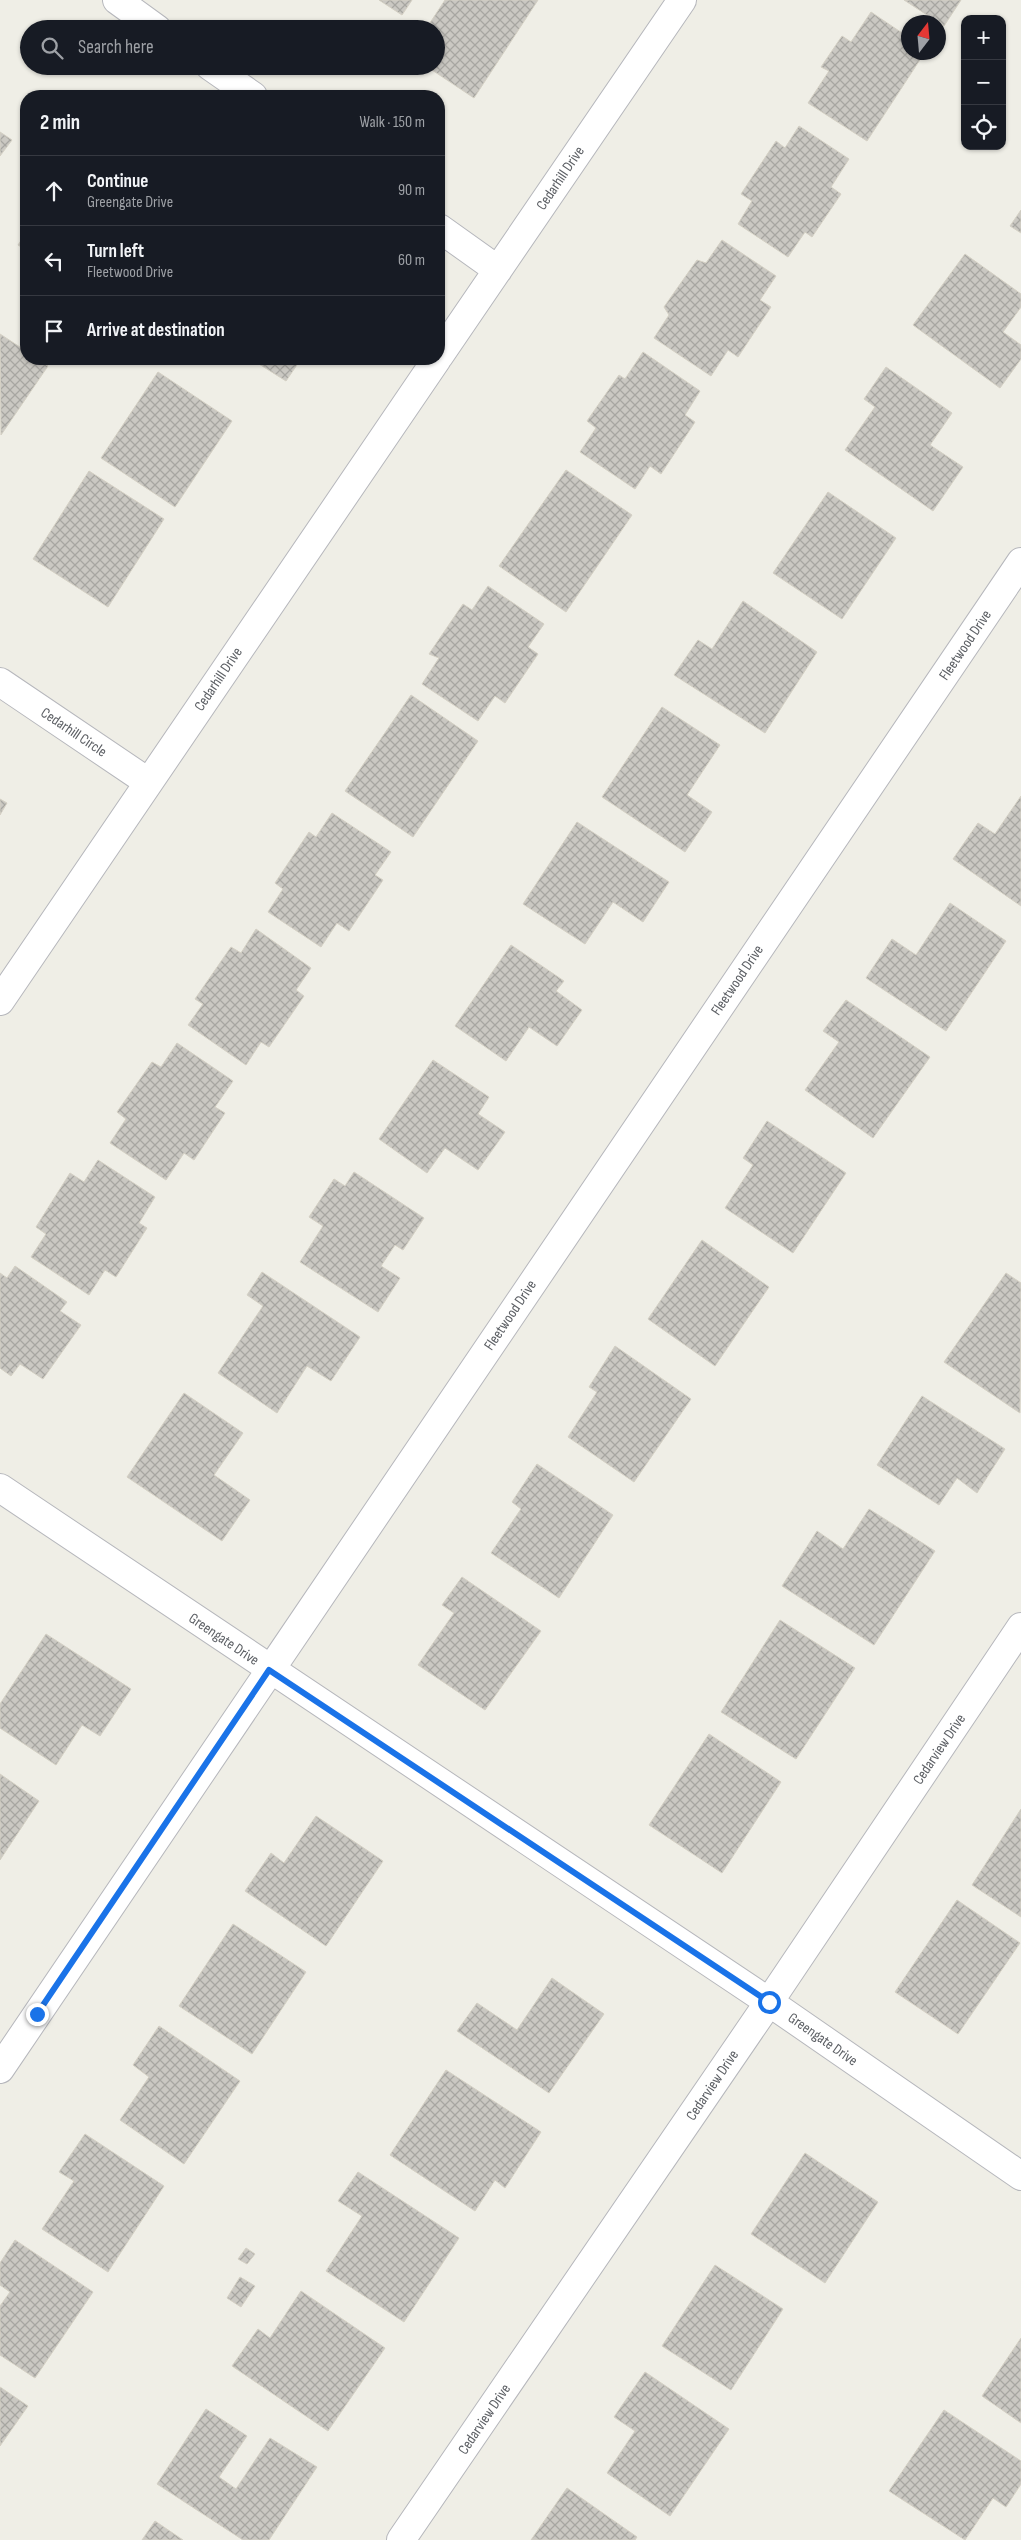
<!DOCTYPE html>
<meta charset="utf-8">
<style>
:root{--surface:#171b24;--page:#20242c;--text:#f1f3f6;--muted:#9ea1a6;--line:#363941}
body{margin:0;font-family:"Sofia Sans Condensed",sans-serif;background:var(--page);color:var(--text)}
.controls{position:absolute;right:15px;top:15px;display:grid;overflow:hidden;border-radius:10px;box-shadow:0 1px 4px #0004}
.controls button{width:45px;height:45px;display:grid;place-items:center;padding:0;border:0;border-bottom:1px solid var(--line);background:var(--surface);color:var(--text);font:25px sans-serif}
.compass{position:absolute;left:901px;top:15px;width:45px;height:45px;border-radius:50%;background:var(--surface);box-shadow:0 1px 4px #0004;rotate:16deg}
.stop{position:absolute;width:15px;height:15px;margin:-11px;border:4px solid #1a73e8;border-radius:50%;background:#fff}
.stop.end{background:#1a73e8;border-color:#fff;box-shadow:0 1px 5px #0008}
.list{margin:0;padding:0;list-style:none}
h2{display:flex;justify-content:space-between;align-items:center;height:65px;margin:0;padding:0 20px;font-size:21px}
h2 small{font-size:16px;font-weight:400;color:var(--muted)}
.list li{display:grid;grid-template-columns:32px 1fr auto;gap:15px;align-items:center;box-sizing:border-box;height:70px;padding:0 20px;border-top:1px solid var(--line)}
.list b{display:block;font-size:19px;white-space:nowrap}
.list p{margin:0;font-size:16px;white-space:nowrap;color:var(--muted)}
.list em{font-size:16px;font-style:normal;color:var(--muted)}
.icon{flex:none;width:28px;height:28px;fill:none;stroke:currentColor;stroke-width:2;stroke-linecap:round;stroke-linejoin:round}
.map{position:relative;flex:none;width:1021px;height:2540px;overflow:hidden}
.search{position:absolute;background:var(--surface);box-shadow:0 1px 4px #0004;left:20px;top:20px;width:425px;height:55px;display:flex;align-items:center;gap:12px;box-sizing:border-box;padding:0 18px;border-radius:28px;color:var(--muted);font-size:19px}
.panel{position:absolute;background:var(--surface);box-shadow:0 1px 4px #0004;left:20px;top:90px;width:425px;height:275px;border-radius:20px}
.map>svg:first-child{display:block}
.building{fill:url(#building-cross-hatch);stroke:#d4d0c4}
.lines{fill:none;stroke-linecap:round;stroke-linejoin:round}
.minor-casing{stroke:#b6b7bc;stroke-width:30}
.minor{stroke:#fff;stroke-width:28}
.route{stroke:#1a73e8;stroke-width:6}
.labels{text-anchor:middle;stroke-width:4;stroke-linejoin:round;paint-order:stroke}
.street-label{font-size:15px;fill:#5d6065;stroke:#fff}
</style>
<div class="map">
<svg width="1021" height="2540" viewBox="0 0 1021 2540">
<defs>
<pattern id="building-cross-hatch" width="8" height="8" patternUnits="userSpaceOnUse" patternTransform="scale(1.25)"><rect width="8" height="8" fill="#cac8c2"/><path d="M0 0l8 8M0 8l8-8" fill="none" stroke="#a7a6a1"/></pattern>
</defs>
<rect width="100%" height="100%" fill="#efeee6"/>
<path class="building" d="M 379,0 L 412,0 L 402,15 Z
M 445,0 L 538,0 L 474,98 L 426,66 L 436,66 L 436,29 L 426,29 Z
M 904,0 L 961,0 L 944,26 Z
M 871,12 L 908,37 L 908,52 L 925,52 L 867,141 L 808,103 L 829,71 L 821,67 L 842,36 L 851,42 Z
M 799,126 L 849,159 L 831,187 L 841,194 L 812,237 L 805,232 L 788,257 L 738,224 L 752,201 L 741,194 L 776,141 L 785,148 Z
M 0,132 L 12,140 L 0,156 Z
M 1021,210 L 1021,233 L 1010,226 Z
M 26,233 L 26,250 L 18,245 Z
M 722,240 L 776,276 L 760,300 L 771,307 L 738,357 L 728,350 L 711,376 L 654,338 L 669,315 L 664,307 L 697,260 L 706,263 Z
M 965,254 L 1021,294 L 1021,307 L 1003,332 L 1021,345 L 1021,359 L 1000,388 L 913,325 Z
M 0,334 L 26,351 L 26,359 L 37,359 L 48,366 L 1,435 Z
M 643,352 L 700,391 L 685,415 L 695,422 L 661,474 L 650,466 L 635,489 L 580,452 L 596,428 L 587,421 L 619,375 L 625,379 Z
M 251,359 L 301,359 L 286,381 Z
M 886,367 L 952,413 L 930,445 L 963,467 L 933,511 L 845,450 L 875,407 L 864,399 Z
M 158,372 L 232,421 L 175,507 L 101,458 Z
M 566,470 L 632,515 L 566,612 L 499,566 Z
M 89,471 L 164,519 L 108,607 L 33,559 Z
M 828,492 L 896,538 L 842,619 L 773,573 Z
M 488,586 L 544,624 L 528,647 L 538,654 L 505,703 L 495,696 L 478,721 L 422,684 L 439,658 L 429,654 L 463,604 L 472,610 Z
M 743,601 L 817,652 L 765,733 L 674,675 L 698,640 L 712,649 Z
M 411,695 L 478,741 L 413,837 L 345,791 Z
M 662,707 L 720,745 L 687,795 L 712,812 L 685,852 L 602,797 Z
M 1021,796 L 1021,906 L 953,859 L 978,823 L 995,834 Z
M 0,799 L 7,803 L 0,815 Z
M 332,813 L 391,852 L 375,875 L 383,880 L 349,931 L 337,923 L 321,947 L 268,912 L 283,889 L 275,883 L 309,832 L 316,837 Z
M 577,822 L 669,882 L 643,922 L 613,902 L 585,944 L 523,904 Z
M 950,903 L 1006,941 L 946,1031 L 866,978 L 892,939 L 916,955 Z
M 256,929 L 311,968 L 296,990 L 304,996 L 269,1047 L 261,1042 L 246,1065 L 188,1025 L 203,1004 L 195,999 L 231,947 L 241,953 Z
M 511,945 L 564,981 L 556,991 L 582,1010 L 557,1046 L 529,1027 L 506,1061 L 455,1026 Z
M 846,1000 L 930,1057 L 873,1138 L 805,1090 L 839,1042 L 823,1031 Z
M 177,1043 L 233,1081 L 215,1107 L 225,1113 L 194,1160 L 184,1153 L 166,1180 L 110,1143 L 126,1119 L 117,1112 L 152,1062 L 161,1067 Z
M 433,1060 L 489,1097 L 478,1114 L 505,1132 L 478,1170 L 445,1148 L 427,1173 L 379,1139 Z
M 767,1121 L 846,1173 L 793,1253 L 725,1208 L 753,1165 L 743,1158 Z
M 98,1160 L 155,1197 L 139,1223 L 147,1228 L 116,1277 L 105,1270 L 89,1295 L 31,1257 L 46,1234 L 36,1227 L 70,1173 L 84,1182 Z
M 354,1172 L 424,1218 L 403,1250 L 395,1245 L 381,1266 L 400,1278 L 378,1312 L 300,1262 L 323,1226 L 309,1217 L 334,1179 L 345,1186 Z
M 702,1240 L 769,1287 L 715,1366 L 648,1319 Z
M 15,1266 L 67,1302 L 60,1311 L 81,1325 L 43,1379 L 20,1364 L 11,1376 L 0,1368 L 0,1273 L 7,1278 Z
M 262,1272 L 360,1337 L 331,1381 L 307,1366 L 277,1413 L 218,1373 L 263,1306 L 247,1295 Z
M 1006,1273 L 1021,1283 L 1020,1413 L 944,1362 Z
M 615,1346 L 691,1399 L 634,1482 L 568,1437 L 597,1392 L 589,1387 Z
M 184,1393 L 243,1433 L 214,1475 L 250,1500 L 222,1541 L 127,1477 Z
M 922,1396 L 1005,1449 L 977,1493 L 957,1478 L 939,1505 L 877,1465 Z
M 537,1464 L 613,1515 L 559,1598 L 491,1553 L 521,1509 L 512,1502 Z
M 869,1509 L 935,1551 L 874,1645 L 782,1586 L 817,1531 L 843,1549 Z
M 462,1577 L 541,1631 L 485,1710 L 418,1665 L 454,1613 L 442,1605 Z
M 780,1620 L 855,1668 L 796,1759 L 721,1712 Z
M 46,1634 L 131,1689 L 100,1736 L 82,1725 L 56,1765 L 0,1728 L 0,1704 Z
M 709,1734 L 781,1782 L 722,1873 L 649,1825 Z
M 0,1774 L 39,1801 L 0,1860 Z
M 1021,1809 L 1021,1917 L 972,1885 Z
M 316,1816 L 383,1861 L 326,1946 L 245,1891 L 271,1853 L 284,1863 Z
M 957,1900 L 1020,1943 L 958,2034 L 895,1992 Z
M 233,1924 L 306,1972 L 252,2054 L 179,2006 Z
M 552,1978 L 604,2014 L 549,2093 L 457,2031 L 477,2003 L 517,2030 Z
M 159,2026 L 240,2081 L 184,2164 L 120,2120 L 149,2077 L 133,2065 Z
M 446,2070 L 541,2132 L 505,2188 L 495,2180 L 475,2211 L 390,2155 Z
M 85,2134 L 164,2186 L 108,2272 L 42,2229 L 74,2181 L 59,2172 Z
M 805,2153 L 878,2202 L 825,2283 L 751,2234 Z
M 358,2172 L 459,2238 L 404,2322 L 326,2271 L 362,2216 L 338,2201 Z
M 15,2240 L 93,2292 L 35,2378 L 0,2355 L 0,2306 L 10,2292 L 0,2285 L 0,2263 Z
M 246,2248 L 255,2254 L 247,2264 L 238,2259 Z
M 715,2265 L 783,2309 L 731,2390 L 662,2346 Z
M 240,2277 L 255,2286 L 241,2307 L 227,2298 Z
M 301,2291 L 385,2348 L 328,2431 L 232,2366 L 258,2329 L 270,2338 Z
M 1021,2338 L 1021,2423 L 982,2396 Z
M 645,2372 L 729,2429 L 670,2516 L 607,2473 L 635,2431 L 614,2417 Z
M 0,2387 L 28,2406 L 0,2446 Z
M 206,2409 L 247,2436 L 219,2477 L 236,2489 L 270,2438 L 317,2467 L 269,2540 L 243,2540 L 157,2484 Z
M 944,2410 L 1021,2461 L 1021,2484 L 1006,2507 L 993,2498 L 965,2540 L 889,2491 Z
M 567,2488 L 637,2537 L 635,2540 L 531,2540 Z
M 155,2521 L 183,2540 L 142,2540 Z"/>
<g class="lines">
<g class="minor-casing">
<path id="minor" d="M 117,0 L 157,29
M 210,66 L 253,96
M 439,228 L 498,270
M 439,356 L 682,0
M 0,682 L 148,782
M 0,1001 L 437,359
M 0,1488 L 769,2002 L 1021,2176
M 0,2069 L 1021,562
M 401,2540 L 769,2002 L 1021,1627"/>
</g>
<use href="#minor" class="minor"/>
</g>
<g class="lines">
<path class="route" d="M 37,2014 L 269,1670 L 769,2002"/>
</g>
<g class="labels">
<g class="street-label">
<text transform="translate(560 178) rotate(-56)" y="5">Cedarhill Drive</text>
<text transform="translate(965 645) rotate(-56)" y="5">Fleetwood Drive</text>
<text transform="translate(218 679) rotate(-56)" y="5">Cedarhill Drive</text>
<text transform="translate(74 732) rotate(34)" y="5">Cedarhill Circle</text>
<text transform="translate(737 980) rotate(-56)" y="5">Fleetwood Drive</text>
<text transform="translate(510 1315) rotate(-56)" y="5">Fleetwood Drive</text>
<text transform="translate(224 1639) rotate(34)" y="5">Greengate Drive</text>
<text transform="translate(939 1749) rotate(-56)" y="5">Cedarview Drive</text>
<text transform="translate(823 2039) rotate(35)" y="5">Greengate Drive</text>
<text transform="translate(712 2085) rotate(-56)" y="5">Cedarview Drive</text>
<text transform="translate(484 2419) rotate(-56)" y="5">Cedarview Drive</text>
</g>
</g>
</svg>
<div class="controls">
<button>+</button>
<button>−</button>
<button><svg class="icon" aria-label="locate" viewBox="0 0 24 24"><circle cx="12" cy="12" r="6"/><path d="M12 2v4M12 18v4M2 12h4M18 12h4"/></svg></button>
</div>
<svg class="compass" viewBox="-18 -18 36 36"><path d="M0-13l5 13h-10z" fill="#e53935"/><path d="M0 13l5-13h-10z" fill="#9ea1a6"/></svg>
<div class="stop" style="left:769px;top:2002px"></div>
<div class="stop end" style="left:37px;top:2014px"></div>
<div class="search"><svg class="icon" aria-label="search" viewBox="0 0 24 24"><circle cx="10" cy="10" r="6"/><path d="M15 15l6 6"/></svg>Search here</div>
<section class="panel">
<h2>2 min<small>Walk · 150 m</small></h2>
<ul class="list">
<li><svg class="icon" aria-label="ahead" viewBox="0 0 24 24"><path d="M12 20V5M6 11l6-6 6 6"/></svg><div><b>Continue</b><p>Greengate Drive</p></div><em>90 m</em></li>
<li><svg class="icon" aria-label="left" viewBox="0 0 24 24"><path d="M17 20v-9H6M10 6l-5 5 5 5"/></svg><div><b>Turn left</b><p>Fleetwood Drive</p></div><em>60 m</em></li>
<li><svg class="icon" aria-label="arrive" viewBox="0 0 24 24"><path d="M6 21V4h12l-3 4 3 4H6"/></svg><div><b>Arrive at destination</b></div></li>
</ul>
</section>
</div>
